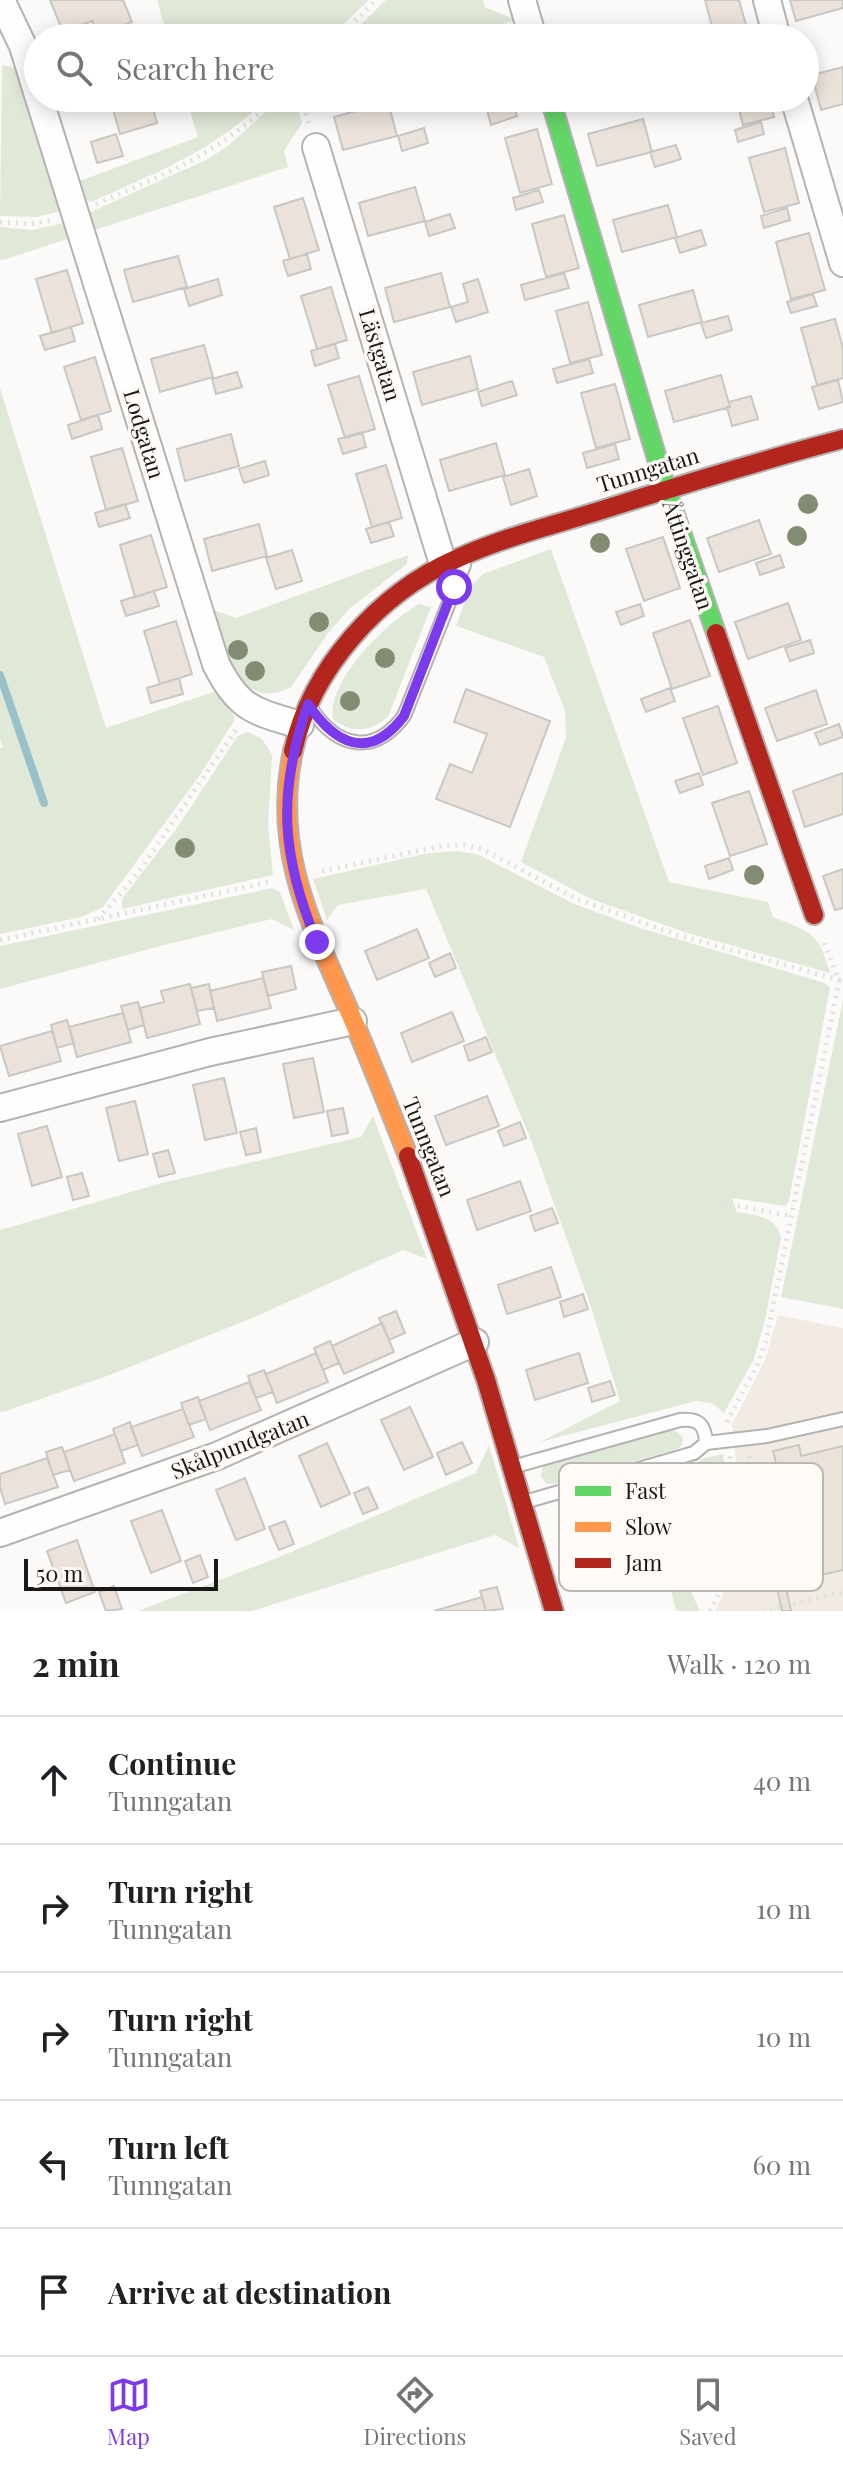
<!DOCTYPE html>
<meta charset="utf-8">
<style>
:root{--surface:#fff;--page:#f2f2f2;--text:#202124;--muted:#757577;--line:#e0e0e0;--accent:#7c3aed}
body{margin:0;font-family:"Playfair Display",serif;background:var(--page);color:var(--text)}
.scale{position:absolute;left:24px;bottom:20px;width:194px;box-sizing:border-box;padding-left:8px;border:4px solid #1b1917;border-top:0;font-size:22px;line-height:28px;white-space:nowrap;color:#1b1917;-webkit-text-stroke:6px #fefbf6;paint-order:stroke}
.stop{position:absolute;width:24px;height:24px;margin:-18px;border:6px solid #7c3aed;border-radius:50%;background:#fff}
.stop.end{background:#7c3aed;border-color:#fff;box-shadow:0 2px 8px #0008}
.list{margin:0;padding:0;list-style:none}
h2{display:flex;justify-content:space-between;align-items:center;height:104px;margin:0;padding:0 32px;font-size:34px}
h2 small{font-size:26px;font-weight:400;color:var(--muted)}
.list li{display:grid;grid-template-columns:52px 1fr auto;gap:24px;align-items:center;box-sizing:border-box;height:128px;padding:0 32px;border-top:2px solid var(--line)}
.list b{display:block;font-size:30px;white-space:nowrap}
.list p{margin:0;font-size:26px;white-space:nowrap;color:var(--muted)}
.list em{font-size:26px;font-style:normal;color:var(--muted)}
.icon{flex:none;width:44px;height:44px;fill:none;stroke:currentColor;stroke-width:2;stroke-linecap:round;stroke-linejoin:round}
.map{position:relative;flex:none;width:843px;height:1611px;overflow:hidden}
.search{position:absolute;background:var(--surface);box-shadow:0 4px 20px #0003;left:24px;right:24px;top:24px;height:88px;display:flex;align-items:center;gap:20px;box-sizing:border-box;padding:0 28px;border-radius:44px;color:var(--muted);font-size:30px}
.sheet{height:744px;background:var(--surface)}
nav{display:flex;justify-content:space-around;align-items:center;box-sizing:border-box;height:112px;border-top:2px solid var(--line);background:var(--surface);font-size:22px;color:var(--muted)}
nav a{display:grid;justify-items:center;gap:4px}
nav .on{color:var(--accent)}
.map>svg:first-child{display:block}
.built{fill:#f2ebe3}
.green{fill:#e0e8d8}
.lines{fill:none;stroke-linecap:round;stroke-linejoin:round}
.stream{stroke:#99c1c7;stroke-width:8}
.building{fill:#ebe3db;stroke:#c9c7c4;stroke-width:2}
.lane-casing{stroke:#b5b3b1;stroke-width:16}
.street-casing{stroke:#b5b3b1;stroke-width:30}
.fast-casing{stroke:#b5b3b1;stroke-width:22}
.slow-casing{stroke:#b5b3b1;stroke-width:22}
.jam-casing{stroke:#b5b3b1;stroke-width:22}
.path{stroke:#e0e0de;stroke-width:5;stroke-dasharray:2 6;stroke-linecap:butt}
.lane{stroke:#fffefe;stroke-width:12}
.street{stroke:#fffefe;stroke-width:26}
.fast{stroke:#63d668;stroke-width:18}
.slow{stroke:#ff974d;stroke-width:18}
.jam{stroke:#b3261e;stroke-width:18}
.tree{fill:#818c72}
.route{stroke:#7c3aed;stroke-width:10}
.labels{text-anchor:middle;stroke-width:7;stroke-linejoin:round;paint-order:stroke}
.street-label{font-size:22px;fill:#1b1917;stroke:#fefbf6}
.key{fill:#fefbf6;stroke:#bab7b3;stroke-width:2}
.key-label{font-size:22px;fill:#1b1917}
</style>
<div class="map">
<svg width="843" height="1611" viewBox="0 0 843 1611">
<rect width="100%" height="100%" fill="#fcfaf8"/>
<path class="built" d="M 778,1315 L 843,1328 L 843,1611 L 715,1611 L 745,1548 L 732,1424 L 765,1360 Z"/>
<path class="green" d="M 157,0 L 369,0 L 329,38 L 168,38 Z
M 386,0 L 483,0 L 485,7 L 516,20 L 452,38 L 347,38 Z
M 2,65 L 12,67 L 19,73 L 64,210 L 37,217 L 0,216 Z
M 186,98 L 268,98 C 214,151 158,172 91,202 L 84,199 L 77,182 L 198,137 Z
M 281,98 L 295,98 L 302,123 L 284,151 L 288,167 L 92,231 L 86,214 L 208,159 L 229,145 Z
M 68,222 L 73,237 L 0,261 L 0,227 L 33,230 Z
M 0,388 L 106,728 L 216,691 L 234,716 L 234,721 L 200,775 L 103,907 L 82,917 L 0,934 L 0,748 L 3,747 L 0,739 Z
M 551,549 L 669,882 L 768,902 L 773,917 C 810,932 819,932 830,973 L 684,932 L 591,899 L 521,862 L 566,738 L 565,711 L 544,657 L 456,626 L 470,587 L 483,574 Z
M 408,555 L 407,564 L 350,608 L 329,632 L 291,687 C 238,715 221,645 210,609 L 236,618 Z
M 419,604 L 431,607 L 388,717 C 370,732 351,734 333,719 C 327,680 387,622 419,604 Z
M 248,732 L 262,739 L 272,755 L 268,825 L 273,875 L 122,909 L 122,899 L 179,825 L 233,743 L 238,736 Z
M 457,851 L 479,855 L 574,904 L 640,928 L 825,983 L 830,988 L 789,1200 L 786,1206 L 732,1198 L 737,1212 C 755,1215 777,1216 781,1238 L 764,1325 L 753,1361 L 724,1413 L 712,1403 L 696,1401 L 540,1442 L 620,1401 L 589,1301 L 531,1140 L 426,889 L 338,905 L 327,920 L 313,879 L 429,853 Z
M 272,888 L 280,892 L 294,930 L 272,919 L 168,944 L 0,989 L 0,946 Z
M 843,1000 L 843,1309 L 781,1297 Z
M 373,1116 L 427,1259 L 403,1250 L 250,1319 L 107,1376 L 0,1413 L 0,1230 L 162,1183 L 361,1137 Z
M 673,1429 L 683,1437 L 682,1445 L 677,1449 L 554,1484 L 547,1484 L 541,1477 L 542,1468 L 549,1463 Z
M 489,1445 L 519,1548 L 495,1535 L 252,1611 L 138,1611 L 277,1558 L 476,1473 Z
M 723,1454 L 733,1531 L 732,1544 L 710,1463 L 690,1468 L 704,1458 Z
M 660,1491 L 685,1579 L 700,1611 L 676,1611 L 651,1510 L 633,1498 Z"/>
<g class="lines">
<path class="stream" d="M 0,675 L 44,803"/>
</g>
<path class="building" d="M 50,0 L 123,0 L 132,22 L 98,35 L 92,21 L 63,32 Z
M 705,0 L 739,0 L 748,32 L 715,38 Z
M 790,0 L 843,0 L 843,8 L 796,21 Z
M 843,67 L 843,104 L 821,110 L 812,75 Z
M 116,98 L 150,98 L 157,123 L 120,134 L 113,109 L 118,107 Z
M 736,98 L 769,98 L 774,117 L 743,125 Z
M 388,102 L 397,136 L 343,150 L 334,117 Z
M 513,102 L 517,116 L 491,125 L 487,110 Z
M 643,119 L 652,152 L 597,166 L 588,134 Z
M 761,122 L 764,134 L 738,142 L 735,130 Z
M 424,128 L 428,143 L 402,151 L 398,136 Z
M 537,129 L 552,184 L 520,193 L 505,138 Z
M 116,134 L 123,156 L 97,163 L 91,142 Z
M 676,145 L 681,159 L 655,167 L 650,152 Z
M 785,148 L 799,203 L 764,212 L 749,158 Z
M 415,187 L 425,221 L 368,236 L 359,203 Z
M 539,190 L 543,202 L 516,210 L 513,198 Z
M 303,198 L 319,250 L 290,259 L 274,207 Z
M 668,205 L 677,237 L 622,252 L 613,220 Z
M 787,208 L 790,220 L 764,228 L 761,216 Z
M 450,214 L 455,228 L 429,236 L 425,222 Z
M 564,215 L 579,268 L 546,277 L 532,224 Z
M 701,230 L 706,245 L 680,253 L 675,238 Z
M 809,233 L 825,290 L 791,299 L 776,242 Z
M 307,254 L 311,269 L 288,276 L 283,261 Z
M 178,256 L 187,287 L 133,302 L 124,270 Z
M 67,270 L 83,323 L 52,333 L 36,279 Z
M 441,273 L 450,307 L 394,322 L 385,288 Z
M 564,273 L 569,288 L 525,300 L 521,285 Z
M 218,279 L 222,295 L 189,306 L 184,289 Z
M 478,279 L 488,312 L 456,322 L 451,307 L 468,302 L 463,284 Z
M 331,287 L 347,340 L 317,349 L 301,296 Z
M 693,290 L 702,322 L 648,337 L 639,305 Z
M 813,294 L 817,306 L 791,313 L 787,302 Z
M 588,302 L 602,355 L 570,363 L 556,311 Z
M 728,316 L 732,330 L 706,338 L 701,323 Z
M 835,319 L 843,348 L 843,378 L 817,385 L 801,328 Z
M 71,327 L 75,341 L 45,350 L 40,336 Z
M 335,344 L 339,358 L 315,366 L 311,351 Z
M 204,345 L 213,377 L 160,392 L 151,359 Z
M 470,356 L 478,389 L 422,405 L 413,372 Z
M 95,357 L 111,411 L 81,420 L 64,367 Z
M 589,359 L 593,373 L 557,383 L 553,369 Z
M 237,372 L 242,387 L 216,394 L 212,379 Z
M 721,375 L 730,407 L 674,422 L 665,391 Z
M 359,376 L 375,429 L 345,438 L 328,385 Z
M 838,380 L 843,402 L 819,409 L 812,387 Z
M 512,381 L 517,395 L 482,406 L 478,392 Z
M 615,384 L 630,439 L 596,448 L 581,393 Z
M 751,396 L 758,419 L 732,426 L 727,407 L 730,407 L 729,402 Z
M 98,415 L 102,429 L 72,439 L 68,425 Z
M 362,432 L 366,447 L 343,454 L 338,439 Z
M 231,434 L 239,466 L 185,481 L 177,449 Z
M 496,443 L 505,475 L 449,491 L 440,460 Z
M 615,444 L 619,459 L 587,468 L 583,453 Z
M 122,448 L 138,501 L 106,510 L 91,457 Z
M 265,461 L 269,475 L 244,483 L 239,469 Z
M 386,465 L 402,518 L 372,527 L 356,474 Z
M 529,469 L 537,496 L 511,505 L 503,477 Z
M 125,504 L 130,518 L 99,527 L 95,513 Z
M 759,520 L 771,554 L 719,572 L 707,538 Z
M 389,522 L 394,536 L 371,543 L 366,529 Z
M 259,524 L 267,556 L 212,571 L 204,539 Z
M 151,535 L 167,587 L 135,597 L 120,545 Z
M 663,537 L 680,588 L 644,601 L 626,549 Z
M 292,550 L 302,581 L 276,589 L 266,558 Z
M 780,555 L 784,567 L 760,575 L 756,563 Z
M 154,591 L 159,606 L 126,616 L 121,601 Z
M 788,603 L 801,640 L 748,659 L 735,622 Z
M 640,604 L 644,616 L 621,625 L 616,612 Z
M 690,620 L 710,676 L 672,689 L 653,633 Z
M 176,621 L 192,674 L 160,684 L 144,631 Z
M 810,640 L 814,653 L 790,661 L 785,648 Z
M 179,678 L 183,694 L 151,703 L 147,688 Z
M 670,688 L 675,701 L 646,712 L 641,699 Z
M 466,689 L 550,721 L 510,827 L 436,799 L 450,764 L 472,773 L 487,734 L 454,722 Z
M 816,690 L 827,724 L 777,741 L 765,708 Z
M 718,706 L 737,763 L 703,775 L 683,718 Z
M 839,724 L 843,737 L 820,745 L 815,733 Z
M 699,773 L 703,785 L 680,793 L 675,781 Z
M 843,773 L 843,814 L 805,827 L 793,791 Z
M 749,791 L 767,844 L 730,856 L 712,803 Z
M 729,858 L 733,870 L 709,879 L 705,866 Z
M 843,869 L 843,908 L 835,910 L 823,876 Z
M 417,929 L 429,958 L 377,980 L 365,951 Z
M 450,953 L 456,968 L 435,977 L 429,963 Z
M 291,966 L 296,989 L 268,996 L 262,972 Z
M 263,978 L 271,1008 L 217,1021 L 210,991 Z
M 190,984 L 200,1024 L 147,1038 L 140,1008 L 164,1002 L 161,991 Z
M 209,984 L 214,1008 L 197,1011 L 191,988 Z
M 138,1002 L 144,1025 L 128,1030 L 121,1006 Z
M 452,1012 L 464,1041 L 412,1062 L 401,1033 Z
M 123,1013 L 131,1042 L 77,1057 L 69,1027 Z
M 67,1020 L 74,1043 L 57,1048 L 51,1025 Z
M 52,1031 L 61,1061 L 9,1076 L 0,1046 Z
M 486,1037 L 492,1052 L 469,1061 L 464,1046 Z
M 313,1058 L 324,1112 L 294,1118 L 283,1064 Z
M 224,1078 L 237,1133 L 205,1140 L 193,1085 Z
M 487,1096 L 499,1126 L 446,1145 L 435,1116 Z
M 135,1101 L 148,1154 L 119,1161 L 106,1108 Z
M 343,1108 L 348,1133 L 332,1136 L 327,1111 Z
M 520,1122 L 526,1138 L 504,1146 L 498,1131 Z
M 47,1126 L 62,1177 L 32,1186 L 18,1134 Z
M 256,1128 L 261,1152 L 246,1155 L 240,1132 Z
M 168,1150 L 175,1173 L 159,1177 L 153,1154 Z
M 82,1173 L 89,1196 L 73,1200 L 67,1177 Z
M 520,1181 L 531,1211 L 477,1230 L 467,1200 Z
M 552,1208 L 558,1223 L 535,1231 L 530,1216 Z
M 551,1267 L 561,1297 L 507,1314 L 498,1285 Z
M 583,1294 L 588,1309 L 564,1317 L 560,1302 Z
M 396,1311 L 405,1333 L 389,1340 L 379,1318 Z
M 382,1323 L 394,1352 L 344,1374 L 332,1346 Z
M 330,1341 L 339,1363 L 323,1370 L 314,1348 Z
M 316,1353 L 328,1382 L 277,1403 L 266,1374 Z
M 579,1353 L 588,1383 L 535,1400 L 526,1370 Z
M 264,1370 L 273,1392 L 256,1398 L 248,1376 Z
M 610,1381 L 615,1395 L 592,1402 L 588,1388 Z
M 249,1382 L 261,1410 L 210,1430 L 199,1401 Z
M 198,1397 L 206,1419 L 189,1425 L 181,1403 Z
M 410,1407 L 433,1457 L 404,1470 L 381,1420 Z
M 183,1409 L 194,1437 L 142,1456 L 131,1427 Z
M 130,1422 L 138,1445 L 121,1451 L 113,1429 Z
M 115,1434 L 125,1463 L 74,1481 L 64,1452 Z
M 462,1442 L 472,1463 L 446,1475 L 437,1453 Z
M 327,1443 L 350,1494 L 321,1507 L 299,1456 Z
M 799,1445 L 801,1456 L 843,1446 L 843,1570 L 803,1579 L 773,1451 Z
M 62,1447 L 70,1470 L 53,1475 L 46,1452 Z
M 47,1458 L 58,1487 L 5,1504 L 0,1487 L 0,1474 Z
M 245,1478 L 265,1529 L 236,1540 L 216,1490 Z
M 368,1487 L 378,1508 L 363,1514 L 354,1493 Z
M 162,1510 L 181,1561 L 151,1573 L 131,1521 Z
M 285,1521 L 294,1544 L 279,1550 L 269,1527 Z
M 77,1540 L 95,1592 L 66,1603 L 47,1551 Z
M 200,1555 L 208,1577 L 193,1583 L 185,1561 Z
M 797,1555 L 800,1568 L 783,1573 L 791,1611 L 782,1611 L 774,1574 L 744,1581 L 741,1568 Z
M 114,1586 L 122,1609 L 106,1611 L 99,1592 Z
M 497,1587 L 503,1609 L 486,1611 L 480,1591 Z
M 482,1597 L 486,1611 L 434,1611 Z"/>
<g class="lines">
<g class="lane-casing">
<path id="lane" d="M 312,710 C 338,748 374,756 404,716 L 464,565
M 706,1443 L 767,1436 L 843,1419
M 516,1466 L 680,1420 C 699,1418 705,1425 706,1443 L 694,1453 L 528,1501"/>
</g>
<g class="street-casing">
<path id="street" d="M 1,0 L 23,46 L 38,95
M 522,0 L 533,38
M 767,0 L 777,38
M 39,98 L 216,664 C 239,710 254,711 300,725
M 794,98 L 843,263
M 316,147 L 443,564
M 0,1108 L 210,1052 L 353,1021
M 0,1533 L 217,1456 L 475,1342"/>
</g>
<g class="fast-casing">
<path id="fast" d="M 550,98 L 666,489 L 716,633"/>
</g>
<g class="slow-casing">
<path id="slow" d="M 293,751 C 271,854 314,929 353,1020 C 372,1065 390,1110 408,1156"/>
</g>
<g class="jam-casing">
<path id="jam" d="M 716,633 L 814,915
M 293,751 C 311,669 379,593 456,559 C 503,537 555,525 605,509 C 684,484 763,460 843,439
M 408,1156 L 486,1380 L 554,1611"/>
</g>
<path class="path" d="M 338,38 L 376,0
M 301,98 L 310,127
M 96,204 C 168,173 218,154 276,98
M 0,222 L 29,224 L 53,220
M 322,871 L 447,845 L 465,845 L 482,849 L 577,899 L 678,935 L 843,981
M 98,919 L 138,873 L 238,727
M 0,940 L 269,882
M 722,1203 L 792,1216
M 727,1422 L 757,1365 L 766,1341 L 839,981 L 823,940
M 749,1456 L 785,1605
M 710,1611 L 740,1550 L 730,1456
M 762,1611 L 843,1592"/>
<use href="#lane" class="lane"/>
<use href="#street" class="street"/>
<use href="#fast" class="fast"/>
<use href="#slow" class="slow"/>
<use href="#jam" class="jam"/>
</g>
<g class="tree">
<circle cx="808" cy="504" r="10"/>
<circle cx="797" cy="536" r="10"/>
<circle cx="600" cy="543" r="10"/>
<circle cx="319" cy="622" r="10"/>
<circle cx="238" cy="650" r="10"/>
<circle cx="385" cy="658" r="10"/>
<circle cx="255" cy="671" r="10"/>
<circle cx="350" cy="701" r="10"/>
<circle cx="185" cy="848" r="10"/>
<circle cx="754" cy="875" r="10"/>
</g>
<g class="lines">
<path class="route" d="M 317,942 C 281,856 277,793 308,704 C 335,744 369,762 404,716 L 454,587"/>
</g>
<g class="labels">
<g class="street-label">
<text transform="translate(380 355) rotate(73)" y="8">Lästgatan</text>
<text transform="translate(144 434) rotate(73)" y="8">Lodgatan</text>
<text transform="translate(648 470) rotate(-17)" y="8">Tunngatan</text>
<text transform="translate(688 555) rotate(71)" y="8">Åttinggatan</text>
<text transform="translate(429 1147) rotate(68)" y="8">Tunngatan</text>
<text transform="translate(240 1445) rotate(-22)" y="8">Skålpundgatan</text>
</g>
</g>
<rect x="559" y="1463" width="264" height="128" rx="12" class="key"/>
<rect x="575" y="1486" width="36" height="10" fill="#63d668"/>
<rect x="575" y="1522" width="36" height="10" fill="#ff974d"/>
<rect x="575" y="1558" width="36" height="10" fill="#b3261e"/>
<g class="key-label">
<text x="625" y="1499">Fast</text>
<text x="625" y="1535">Slow</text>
<text x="625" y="1571">Jam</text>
</g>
</svg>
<div class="scale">50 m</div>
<div class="stop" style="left:454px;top:587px"></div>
<div class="stop end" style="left:317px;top:942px"></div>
<div class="search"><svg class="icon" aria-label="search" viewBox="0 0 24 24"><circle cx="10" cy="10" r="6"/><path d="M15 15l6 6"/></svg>Search here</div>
</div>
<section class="sheet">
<h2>2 min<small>Walk · 120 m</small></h2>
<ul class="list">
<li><svg class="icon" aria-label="ahead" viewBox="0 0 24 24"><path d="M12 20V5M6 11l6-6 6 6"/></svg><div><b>Continue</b><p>Tunngatan</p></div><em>40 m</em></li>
<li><svg class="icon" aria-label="right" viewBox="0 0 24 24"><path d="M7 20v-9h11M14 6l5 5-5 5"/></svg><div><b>Turn right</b><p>Tunngatan</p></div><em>10 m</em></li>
<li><svg class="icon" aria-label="right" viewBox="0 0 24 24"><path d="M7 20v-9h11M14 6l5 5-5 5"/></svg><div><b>Turn right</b><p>Tunngatan</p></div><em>10 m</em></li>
<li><svg class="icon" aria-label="left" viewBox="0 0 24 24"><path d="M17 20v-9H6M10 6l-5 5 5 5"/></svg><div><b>Turn left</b><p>Tunngatan</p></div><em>60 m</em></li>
<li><svg class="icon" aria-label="arrive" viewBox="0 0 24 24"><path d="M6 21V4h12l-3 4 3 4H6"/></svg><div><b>Arrive at destination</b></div></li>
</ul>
</section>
<nav>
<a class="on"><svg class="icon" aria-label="map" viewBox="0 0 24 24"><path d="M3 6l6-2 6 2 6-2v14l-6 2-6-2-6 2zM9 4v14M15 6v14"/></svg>Map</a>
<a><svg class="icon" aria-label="directions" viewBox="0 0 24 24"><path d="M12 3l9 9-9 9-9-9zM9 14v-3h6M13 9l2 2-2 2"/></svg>Directions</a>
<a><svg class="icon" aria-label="saved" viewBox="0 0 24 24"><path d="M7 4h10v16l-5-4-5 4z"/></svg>Saved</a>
</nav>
